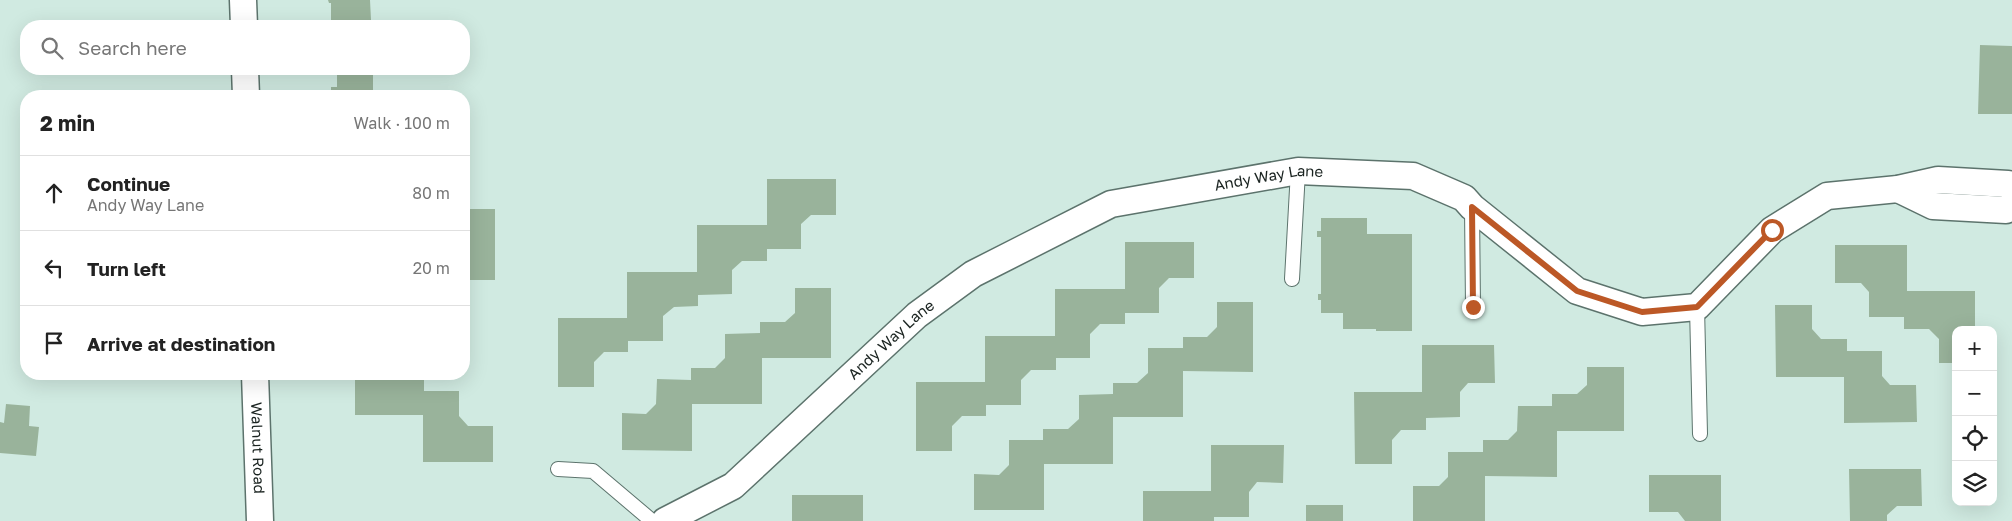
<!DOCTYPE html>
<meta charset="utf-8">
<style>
:root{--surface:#fff;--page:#f6f6f6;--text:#222;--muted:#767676;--line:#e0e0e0}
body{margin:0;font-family:"Golos Text",sans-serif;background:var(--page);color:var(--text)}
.controls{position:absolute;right:15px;bottom:15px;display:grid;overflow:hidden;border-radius:10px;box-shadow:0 5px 20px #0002}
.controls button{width:45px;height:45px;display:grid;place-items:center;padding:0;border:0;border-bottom:1px solid var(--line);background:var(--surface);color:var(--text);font:25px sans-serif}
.stop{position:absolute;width:15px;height:15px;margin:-11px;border:4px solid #bc5826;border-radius:50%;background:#fff}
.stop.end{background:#bc5826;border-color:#fff;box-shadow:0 1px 5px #0008}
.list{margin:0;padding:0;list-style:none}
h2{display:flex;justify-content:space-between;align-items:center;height:65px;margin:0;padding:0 20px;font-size:21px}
h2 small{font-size:16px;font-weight:400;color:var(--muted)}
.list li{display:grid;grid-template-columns:32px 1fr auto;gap:15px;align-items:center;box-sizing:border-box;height:75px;padding:0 20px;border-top:1px solid var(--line)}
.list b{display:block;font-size:19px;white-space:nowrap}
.list p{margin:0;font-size:16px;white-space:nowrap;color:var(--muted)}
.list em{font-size:16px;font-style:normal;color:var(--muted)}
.icon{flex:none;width:28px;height:28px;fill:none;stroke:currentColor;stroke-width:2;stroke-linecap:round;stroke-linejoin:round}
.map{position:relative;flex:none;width:2012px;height:521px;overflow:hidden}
.search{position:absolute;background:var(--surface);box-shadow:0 5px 20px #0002;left:20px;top:20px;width:450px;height:55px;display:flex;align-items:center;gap:12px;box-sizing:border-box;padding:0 18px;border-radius:20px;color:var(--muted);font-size:19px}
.panel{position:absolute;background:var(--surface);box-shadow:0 5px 20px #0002;left:20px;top:90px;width:450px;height:290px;border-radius:20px}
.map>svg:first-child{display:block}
.building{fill:#99b39b}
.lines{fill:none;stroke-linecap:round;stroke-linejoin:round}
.lane-casing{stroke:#5c736c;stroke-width:16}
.street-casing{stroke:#5c736c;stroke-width:29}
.lane{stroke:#fff;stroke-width:14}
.street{stroke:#fff;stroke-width:26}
.route{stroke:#bc5826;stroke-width:6}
.labels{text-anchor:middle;stroke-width:4;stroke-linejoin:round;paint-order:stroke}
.street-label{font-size:15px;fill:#1a2320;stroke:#ddf7ee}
</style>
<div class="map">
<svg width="2012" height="521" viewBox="0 0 2012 521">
<rect width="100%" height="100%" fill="#d0eae1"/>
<path class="building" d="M 328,0 L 370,0 L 371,20 L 331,20 L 331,3 L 329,3 Z
M 1980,45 L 2012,46 L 2012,114 L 1978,114 Z
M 337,69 L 373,69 L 373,94 L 377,94 L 377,96 L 331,96 L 331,87 L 337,87 Z
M 767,179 L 836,179 L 836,215 L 811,215 L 801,224 L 801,249 L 767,249 L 767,261 L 742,261 L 732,270 L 732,294 L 698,295 L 698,306 L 674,307 L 663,316 L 663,341 L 628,341 L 628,352 L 604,352 L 594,362 L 594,387 L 558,387 L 558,318 L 627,318 L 627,272 L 697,272 L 697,225 L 767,225 Z
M 464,209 L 495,209 L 495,280 L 464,280 Z
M 1321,218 L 1367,218 L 1367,234 L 1412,234 L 1412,331 L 1376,331 L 1376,329 L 1343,329 L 1343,313 L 1321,313 L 1321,300 L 1318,300 L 1318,294 L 1321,294 L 1321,237 L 1317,237 L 1317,231 L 1321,231 Z
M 1125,242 L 1194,242 L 1194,278 L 1169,278 L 1159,288 L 1159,313 L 1125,313 L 1125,324 L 1100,324 L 1090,334 L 1090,358 L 1056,358 L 1056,370 L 1031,370 L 1021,380 L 1021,405 L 986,405 L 986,416 L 962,416 L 952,426 L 952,451 L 916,451 L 916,382 L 985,382 L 985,336 L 1055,336 L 1055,289 L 1125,289 Z
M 1835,245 L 1907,245 L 1907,291 L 1975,291 L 1975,330 L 1956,330 L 1956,363 L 1939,363 L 1939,339 L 1929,329 L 1904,329 L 1904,317 L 1869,317 L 1869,292 L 1861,283 L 1835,283 Z
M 795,288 L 831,288 L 831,358 L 762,358 L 762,404 L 692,404 L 692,451 L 622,450 L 622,413 L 646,414 L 656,404 L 657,379 L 691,380 L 691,368 L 715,368 L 725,358 L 725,334 L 760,333 L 760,322 L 785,322 L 795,313 Z
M 1217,302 L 1253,302 L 1253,372 L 1183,371 L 1183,417 L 1113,417 L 1113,464 L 1044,464 L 1044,510 L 974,510 L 974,474 L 999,475 L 1009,465 L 1009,440 L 1043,440 L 1043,429 L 1068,429 L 1079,419 L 1079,395 L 1113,394 L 1113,383 L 1137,383 L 1148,373 L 1148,348 L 1183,348 L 1183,337 L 1207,337 L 1217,327 Z
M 1775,305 L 1812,305 L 1812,329 L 1821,339 L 1847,339 L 1847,351 L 1882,351 L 1882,376 L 1890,385 L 1916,385 L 1917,422 L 1844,423 L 1844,377 L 1776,377 Z
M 1422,345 L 1494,345 L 1495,383 L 1468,383 L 1460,392 L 1460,417 L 1426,418 L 1426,430 L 1401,430 L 1392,440 L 1392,464 L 1355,464 L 1354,392 L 1422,392 Z
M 1587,367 L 1624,367 L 1624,431 L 1557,431 L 1557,477 L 1485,476 L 1485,521 L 1413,521 L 1413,486 L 1439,486 L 1448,477 L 1448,452 L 1483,452 L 1483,440 L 1508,440 L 1517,431 L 1518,406 L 1552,406 L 1552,394 L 1577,394 L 1587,385 Z
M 355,374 L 393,374 L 398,379 L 424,379 L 424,391 L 459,391 L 459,416 L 468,426 L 493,426 L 493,462 L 423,462 L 423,415 L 355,415 Z
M 6,404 L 30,406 L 29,426 L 39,427 L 36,456 L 0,453 L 0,422 L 4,423 Z
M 1211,445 L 1284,445 L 1283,483 L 1257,482 L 1249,492 L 1249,517 L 1214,517 L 1214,521 L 1143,521 L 1143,491 L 1211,491 Z
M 1849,469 L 1921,469 L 1922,506 L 1897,506 L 1887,515 L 1887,521 L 1850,521 Z
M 1649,475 L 1721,475 L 1721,521 L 1685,521 L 1678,512 L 1649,512 Z
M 792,495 L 863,495 L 863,521 L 792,521 Z
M 1306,505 L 1343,505 L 1343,521 L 1306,521 Z"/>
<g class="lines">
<g class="lane-casing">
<path id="lane" d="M 1472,207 L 1473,307
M 1292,279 L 1298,171
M 1697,307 L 1700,434
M 558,469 L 593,471 L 652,521"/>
</g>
<g class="street-casing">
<g id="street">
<path d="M 243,0 L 244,26"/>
<path d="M 245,69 L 246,96"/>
<path d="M 1898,189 L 1933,206 L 2006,210 L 2012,205"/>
<path id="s1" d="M 255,374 L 260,521"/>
<path id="s2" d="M 665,521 L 733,486 L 917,315 L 973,274 L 1111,204 L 1298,171 L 1413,176 L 1464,198 L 1472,207 L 1577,291 L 1642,312 L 1697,307 L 1772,230 L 1827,196 L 1898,189 L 1938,180 L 2008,184 L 2012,189"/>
</g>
</g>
<use href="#lane" class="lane"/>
<use href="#street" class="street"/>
</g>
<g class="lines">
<path class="route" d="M 1473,307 L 1472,207 L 1577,291 L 1642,312 L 1697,307 L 1772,230"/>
</g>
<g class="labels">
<g class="street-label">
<text dy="5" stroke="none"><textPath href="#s2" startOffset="712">Andy Way Lane</textPath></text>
<text dy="5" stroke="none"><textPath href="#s2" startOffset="292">Andy Way Lane</textPath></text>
<text dy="5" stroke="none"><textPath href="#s1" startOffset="74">Walnut Road</textPath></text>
</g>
</g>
</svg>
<div class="controls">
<button>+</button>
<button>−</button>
<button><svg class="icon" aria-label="locate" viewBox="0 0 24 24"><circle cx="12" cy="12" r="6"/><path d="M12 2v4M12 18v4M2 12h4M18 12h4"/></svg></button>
<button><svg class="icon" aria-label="layers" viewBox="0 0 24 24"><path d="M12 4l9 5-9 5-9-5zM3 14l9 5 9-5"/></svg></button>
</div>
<div class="stop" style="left:1772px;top:230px"></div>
<div class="stop end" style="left:1473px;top:307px"></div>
<div class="search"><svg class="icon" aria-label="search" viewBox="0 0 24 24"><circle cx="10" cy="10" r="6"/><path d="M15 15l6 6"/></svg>Search here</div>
<section class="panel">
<h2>2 min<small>Walk · 100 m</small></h2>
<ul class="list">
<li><svg class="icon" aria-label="ahead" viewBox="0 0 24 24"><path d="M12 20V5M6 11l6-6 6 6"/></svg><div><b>Continue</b><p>Andy Way Lane</p></div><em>80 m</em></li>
<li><svg class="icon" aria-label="left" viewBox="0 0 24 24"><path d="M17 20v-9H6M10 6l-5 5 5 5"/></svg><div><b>Turn left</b></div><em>20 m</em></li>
<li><svg class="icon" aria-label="arrive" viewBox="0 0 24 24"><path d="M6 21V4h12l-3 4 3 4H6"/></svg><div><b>Arrive at destination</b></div></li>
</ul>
</section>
</div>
